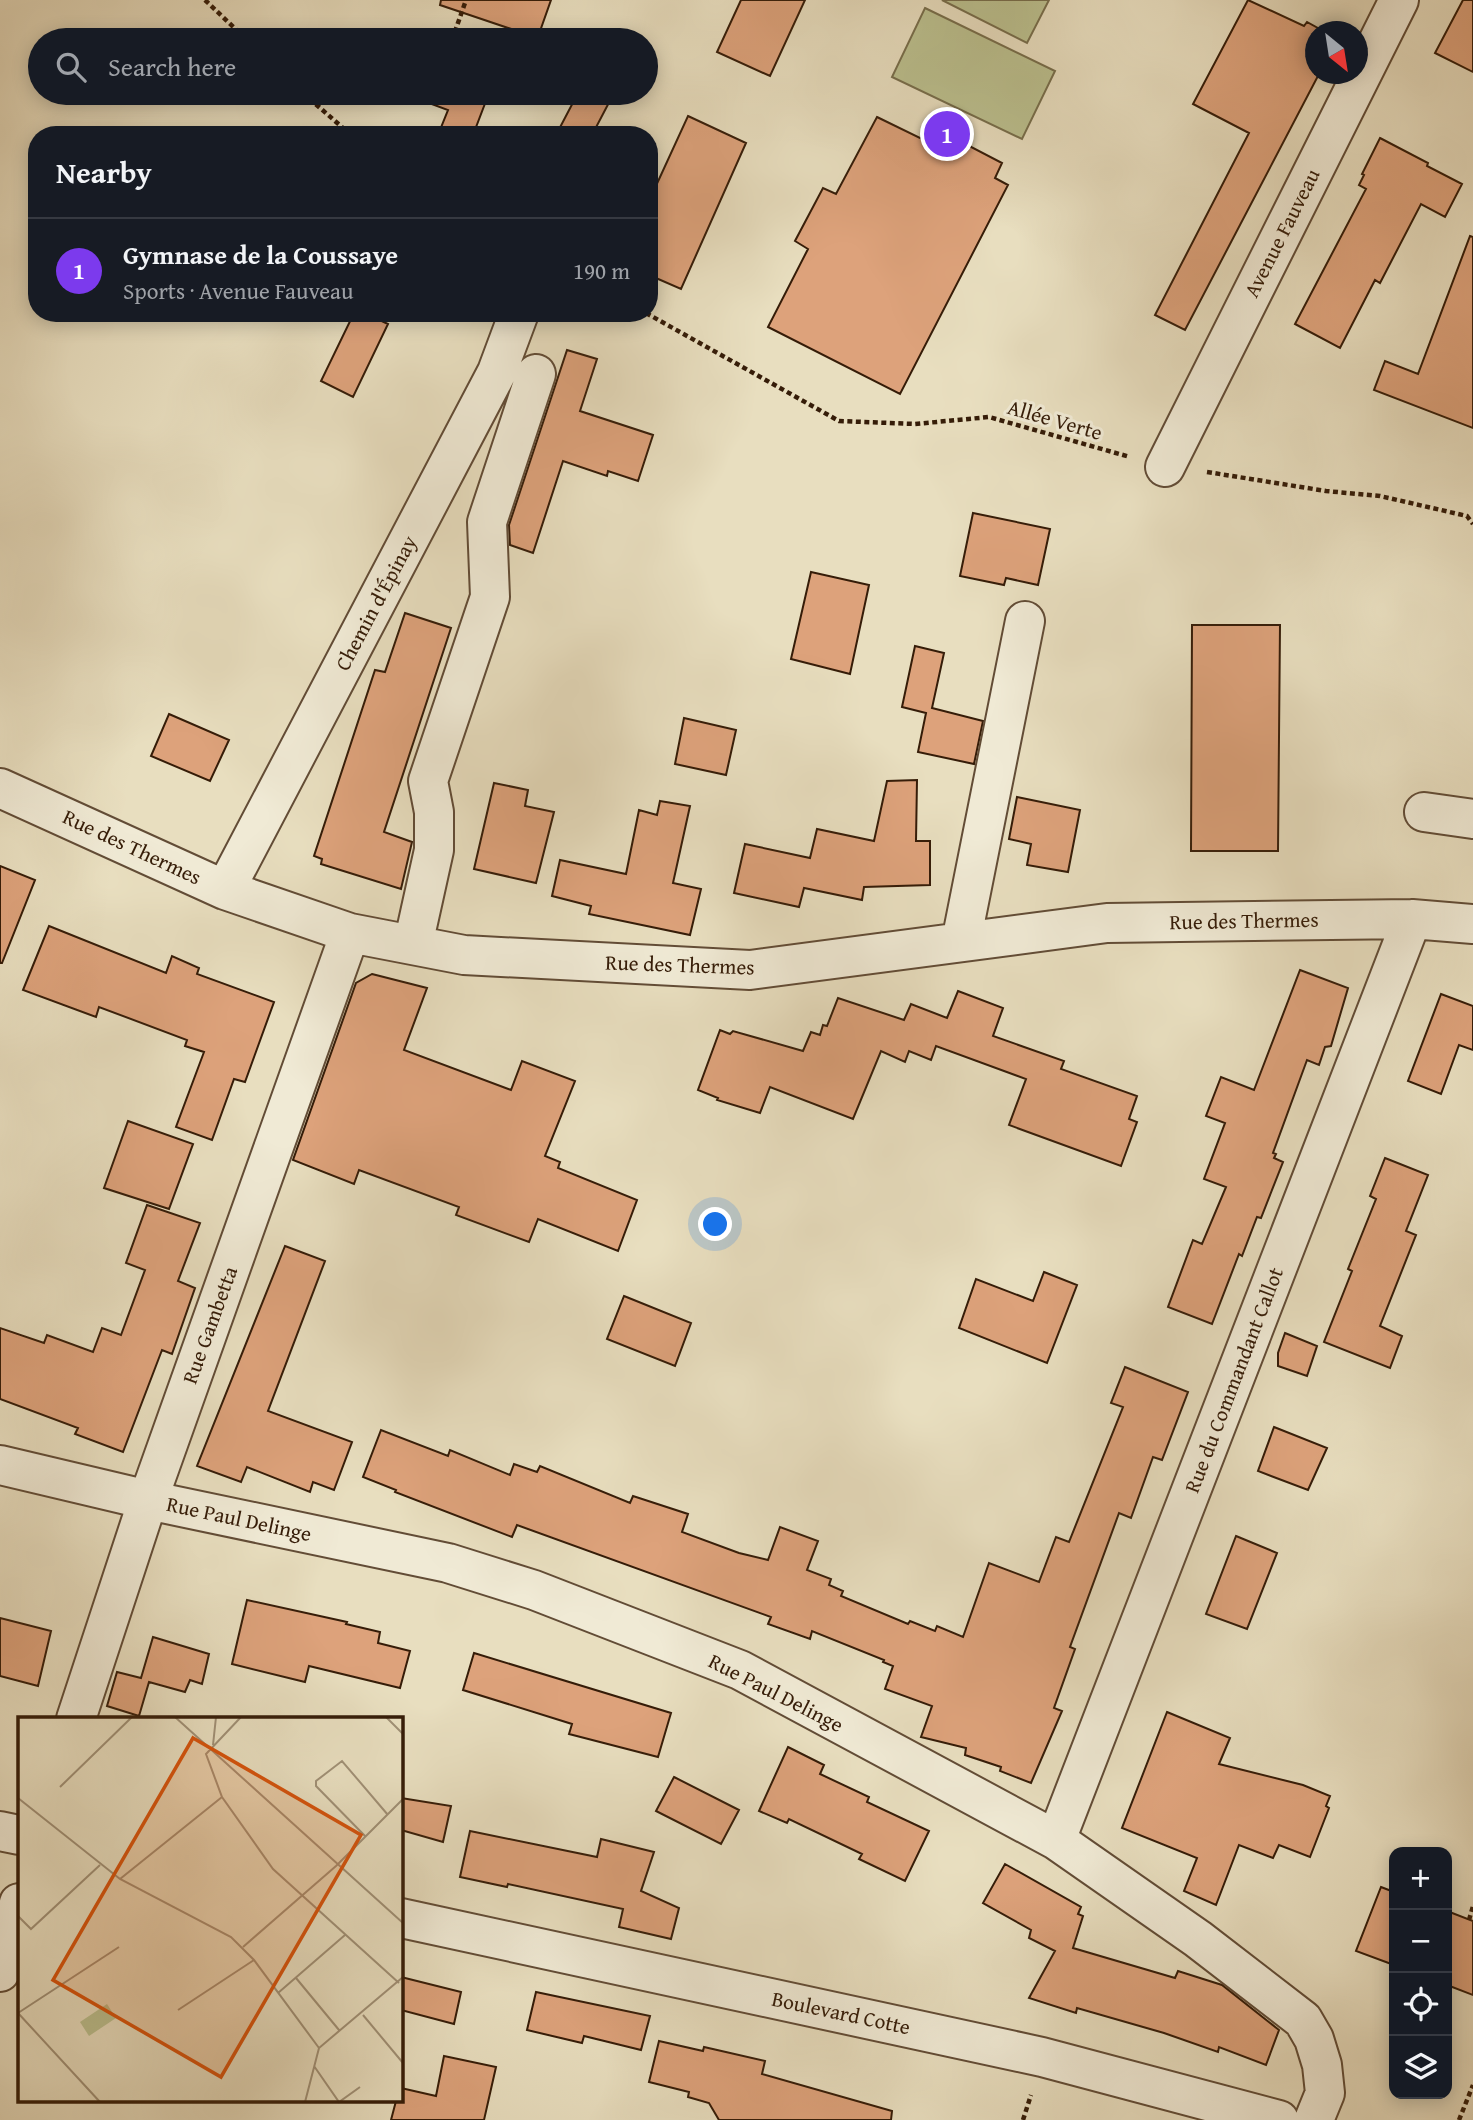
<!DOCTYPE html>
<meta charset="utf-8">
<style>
:root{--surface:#171b24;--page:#20242c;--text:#f1f3f6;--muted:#9ea1a6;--line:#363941;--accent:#7c3aed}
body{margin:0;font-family:"Gentium Book Plus",serif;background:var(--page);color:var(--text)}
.controls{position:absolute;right:21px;bottom:21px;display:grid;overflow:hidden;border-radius:14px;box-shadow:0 4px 18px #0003}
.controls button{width:63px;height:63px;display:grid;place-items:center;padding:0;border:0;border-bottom:2px solid var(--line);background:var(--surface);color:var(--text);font:35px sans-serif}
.compass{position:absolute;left:1305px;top:21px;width:63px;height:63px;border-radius:50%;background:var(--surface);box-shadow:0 4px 18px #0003;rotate:150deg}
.you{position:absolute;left:716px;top:1225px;width:24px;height:24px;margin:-18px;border:5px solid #fff;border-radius:50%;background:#1a73e8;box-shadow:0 0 0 10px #1a73e833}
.badge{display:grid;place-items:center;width:46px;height:46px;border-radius:50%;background:var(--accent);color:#fff;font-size:23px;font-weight:700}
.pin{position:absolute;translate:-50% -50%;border:4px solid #fff;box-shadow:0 2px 7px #0006}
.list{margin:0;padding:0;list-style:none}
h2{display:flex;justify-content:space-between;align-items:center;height:91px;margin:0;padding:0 28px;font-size:30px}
h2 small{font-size:23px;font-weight:400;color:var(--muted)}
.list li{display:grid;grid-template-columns:46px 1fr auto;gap:21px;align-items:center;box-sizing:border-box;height:105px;padding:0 28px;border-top:2px solid var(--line)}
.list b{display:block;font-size:26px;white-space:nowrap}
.list p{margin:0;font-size:23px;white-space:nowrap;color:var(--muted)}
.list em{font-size:23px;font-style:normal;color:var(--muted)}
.icon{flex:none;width:38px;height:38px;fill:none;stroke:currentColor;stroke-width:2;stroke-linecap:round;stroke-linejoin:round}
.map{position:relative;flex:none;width:1473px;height:2120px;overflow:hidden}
.search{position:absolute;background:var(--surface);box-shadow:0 4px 18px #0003;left:28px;top:28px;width:630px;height:77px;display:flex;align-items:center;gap:18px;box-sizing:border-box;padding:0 24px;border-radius:38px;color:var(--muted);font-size:26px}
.panel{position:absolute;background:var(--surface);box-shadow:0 4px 18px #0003;left:28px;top:126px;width:630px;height:196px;border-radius:28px}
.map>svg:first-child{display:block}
.green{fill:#bbc08f;stroke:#786e4c;stroke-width:2}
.building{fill:#dda27b;stroke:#351c08;stroke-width:2}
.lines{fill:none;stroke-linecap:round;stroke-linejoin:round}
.minor-casing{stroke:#624c36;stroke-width:42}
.path{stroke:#351c08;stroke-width:4.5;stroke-dasharray:5 3.5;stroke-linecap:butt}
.minor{stroke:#f0ead5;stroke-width:38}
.labels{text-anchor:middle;stroke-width:6;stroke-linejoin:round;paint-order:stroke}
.street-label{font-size:21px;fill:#351c08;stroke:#f0ead5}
.inset-road{fill:none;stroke:#a09076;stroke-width:2}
.view{fill:#d6530c;fill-opacity:0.15;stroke:#d6530c;stroke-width:3.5}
.inset-edge{fill:none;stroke:#351c08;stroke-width:3.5}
</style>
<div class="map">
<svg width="1473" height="2120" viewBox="0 0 1473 2120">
<rect width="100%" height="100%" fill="#e8debf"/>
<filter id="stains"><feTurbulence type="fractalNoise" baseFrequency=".00286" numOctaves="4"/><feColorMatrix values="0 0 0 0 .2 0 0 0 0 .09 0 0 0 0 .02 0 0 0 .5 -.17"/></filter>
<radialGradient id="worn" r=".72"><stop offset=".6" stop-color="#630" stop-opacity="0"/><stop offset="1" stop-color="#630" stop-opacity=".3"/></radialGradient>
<path class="green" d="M 942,0 L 1049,0 L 1027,43 Z
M 925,8 L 1055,71 L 1022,139 L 892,77 Z"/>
<path class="building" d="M 441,0 L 551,0 L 539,34 L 526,34 L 440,5 Z
M 741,0 L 805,0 L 770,76 L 717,52 Z
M 1248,0 L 1304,26 L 1307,22 L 1325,32 L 1315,32 L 1315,74 L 1319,74 L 1185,330 L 1155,315 L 1249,133 L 1193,104 Z
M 1463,0 L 1473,0 L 1473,72 L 1435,53 Z
M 402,93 L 489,93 L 473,135 L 438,135 L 448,110 Z
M 578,93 L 614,93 L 592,135 L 556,135 Z
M 688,116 L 746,143 L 681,289 L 649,275 L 649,201 Z
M 877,117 L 926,141 L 933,127 L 1002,163 L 995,178 L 1008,185 L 900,394 L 768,327 L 808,249 L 795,241 L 823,188 L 836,194 Z
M 1380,138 L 1428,163 L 1427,166 L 1462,184 L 1445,217 L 1421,204 L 1380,283 L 1375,280 L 1340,348 L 1295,324 L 1366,189 L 1359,185 L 1364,175 L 1362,174 Z
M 1470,236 L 1473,237 L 1473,428 L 1374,390 L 1385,361 L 1418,374 Z
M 354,313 L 365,313 L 388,324 L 353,397 L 321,381 Z
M 567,350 L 597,359 L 580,411 L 653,435 L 638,481 L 608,471 L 607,476 L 563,461 L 533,553 L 510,545 L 509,525 Z
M 973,513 L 1050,529 L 1038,585 L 1006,578 L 1004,585 L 960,576 Z
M 811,572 L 869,585 L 850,674 L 791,659 Z
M 405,613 L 451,628 L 384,832 L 412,842 L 401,889 L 321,864 L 322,859 L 314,856 L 375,670 L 385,672 Z
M 1192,625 L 1280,625 L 1278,851 L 1191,851 Z
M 915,646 L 944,653 L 932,708 L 983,721 L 974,764 L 918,752 L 926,713 L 902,707 Z
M 169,714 L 229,740 L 210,781 L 151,756 Z
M 684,718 L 736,730 L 726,775 L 675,764 Z
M 917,780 L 916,841 L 930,841 L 930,885 L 864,887 L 862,900 L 804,888 L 799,907 L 734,893 L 745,844 L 810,858 L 817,829 L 874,841 L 887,781 Z
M 494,783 L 528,790 L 525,806 L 554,812 L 536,883 L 474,869 Z
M 1017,797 L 1080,810 L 1068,872 L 1027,865 L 1031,844 L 1009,839 Z
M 660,801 L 690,806 L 673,883 L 701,889 L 690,935 L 589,914 L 591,906 L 552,896 L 560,860 L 626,874 L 639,810 L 657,815 Z
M 0,866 L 35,880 L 2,963 L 0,963 Z
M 49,926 L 166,973 L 172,956 L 199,968 L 197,974 L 274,1002 L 245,1082 L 234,1079 L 212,1140 L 176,1127 L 204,1052 L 185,1046 L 187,1040 L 99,1007 L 96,1017 L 23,990 Z
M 1300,970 L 1348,988 L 1331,1046 L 1325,1047 L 1319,1065 L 1307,1060 L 1273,1153 L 1276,1154 L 1274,1158 L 1283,1162 L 1261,1218 L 1257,1217 L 1242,1256 L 1239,1254 L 1212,1324 L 1168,1307 L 1193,1240 L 1202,1244 L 1226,1187 L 1204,1179 L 1225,1123 L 1206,1116 L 1221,1077 L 1254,1090 Z
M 372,974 L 427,988 L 404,1050 L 511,1090 L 522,1061 L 575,1081 L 545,1156 L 560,1162 L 558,1168 L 637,1200 L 618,1251 L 538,1219 L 529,1242 L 456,1215 L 459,1207 L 359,1170 L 354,1184 L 293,1160 L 356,983 Z
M 958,991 L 1003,1008 L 993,1036 L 1064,1061 L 1061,1069 L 1137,1096 L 1129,1119 L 1137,1122 L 1121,1166 L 1009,1125 L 1026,1079 L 936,1046 L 931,1060 L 909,1051 L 905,1062 L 881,1051 L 853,1119 L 770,1087 L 760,1113 L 717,1100 L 718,1098 L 698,1090 L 720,1030 L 730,1034 L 733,1031 L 803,1051 L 811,1032 L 820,1035 L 823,1025 L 827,1026 L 838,998 L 904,1020 L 911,1004 L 947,1018 Z
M 1441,994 L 1473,1006 L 1473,1050 L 1459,1045 L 1441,1094 L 1408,1081 Z
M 128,1121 L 193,1144 L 169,1209 L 104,1188 Z
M 1385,1158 L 1428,1175 L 1406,1231 L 1416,1235 L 1380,1326 L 1402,1336 L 1390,1368 L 1324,1342 L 1352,1271 L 1348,1269 L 1376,1199 L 1370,1196 Z
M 147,1205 L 200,1223 L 178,1281 L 195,1288 L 172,1354 L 162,1350 L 123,1452 L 75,1434 L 78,1428 L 0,1399 L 0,1328 L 44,1343 L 47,1335 L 93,1352 L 102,1328 L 121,1335 L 145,1270 L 126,1263 Z
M 285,1246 L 325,1261 L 268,1411 L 352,1442 L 334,1490 L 313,1482 L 310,1492 L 247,1467 L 241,1482 L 197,1466 Z
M 1044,1272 L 1077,1285 L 1047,1363 L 959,1328 L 976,1279 L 1033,1301 Z
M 624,1296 L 691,1323 L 675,1366 L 607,1339 Z
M 1285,1333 L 1317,1346 L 1307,1376 L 1278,1366 L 1278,1353 Z
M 1125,1367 L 1188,1392 L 1162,1460 L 1153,1457 L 1131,1518 L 1119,1513 L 1070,1647 L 1075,1649 L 1054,1708 L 1062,1711 L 1031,1783 L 1000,1771 L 1001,1767 L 965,1755 L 966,1748 L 921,1737 L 932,1706 L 885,1689 L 893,1666 L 883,1662 L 884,1660 L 812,1631 L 810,1639 L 768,1624 L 771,1617 L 517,1525 L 512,1537 L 395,1492 L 396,1490 L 363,1477 L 381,1430 L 448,1456 L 450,1450 L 510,1475 L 514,1464 L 537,1472 L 540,1466 L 630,1503 L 633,1496 L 688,1514 L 682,1532 L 739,1553 L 768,1560 L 780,1527 L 818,1541 L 807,1570 L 831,1579 L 829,1585 L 843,1591 L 841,1596 L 908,1624 L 910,1621 L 935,1631 L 937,1626 L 963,1637 L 989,1563 L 1039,1582 L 1056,1537 L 1069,1542 L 1123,1407 L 1111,1403 Z
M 1274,1427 L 1327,1448 L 1308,1490 L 1258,1471 Z
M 1236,1536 L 1277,1553 L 1247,1629 L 1206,1614 Z
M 247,1600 L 347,1622 L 346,1624 L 380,1632 L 378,1643 L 410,1651 L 400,1688 L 309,1666 L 305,1682 L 232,1664 Z
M 0,1618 L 51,1631 L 38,1686 L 0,1676 Z
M 153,1637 L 209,1654 L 202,1684 L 190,1680 L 185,1692 L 149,1682 L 139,1716 L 107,1706 L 117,1672 L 141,1678 Z
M 474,1653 L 671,1713 L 658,1757 L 569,1734 L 572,1724 L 463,1690 Z
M 1167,1712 L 1230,1738 L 1219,1764 L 1303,1785 L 1330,1796 L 1326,1806 L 1329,1808 L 1310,1857 L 1279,1845 L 1273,1858 L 1239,1845 L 1216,1905 L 1184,1891 L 1197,1858 L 1122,1828 Z
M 788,1747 L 824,1765 L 820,1774 L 869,1797 L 867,1802 L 929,1831 L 905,1881 L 859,1859 L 862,1854 L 789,1819 L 787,1823 L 759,1811 Z
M 674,1777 L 739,1810 L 721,1844 L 656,1811 Z
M 401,1798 L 451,1806 L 443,1842 L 401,1830 Z
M 470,1831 L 597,1857 L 601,1839 L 654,1852 L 641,1891 L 679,1908 L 671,1939 L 619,1927 L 623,1909 L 508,1884 L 507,1887 L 460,1877 Z
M 1005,1864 L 1081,1907 L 1078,1914 L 1083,1916 L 1073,1948 L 1175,1978 L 1178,1971 L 1222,1985 L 1279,2030 L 1266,2065 L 1219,2047 L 1218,2052 L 1164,2033 L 1077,2008 L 1076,2013 L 1029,1998 L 1055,1951 L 1029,1938 L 1031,1930 L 983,1903 Z
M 1381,1887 L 1394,1892 L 1394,1965 L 1356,1951 Z
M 1447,1911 L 1473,1921 L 1473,1995 L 1447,1985 Z
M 401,1977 L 461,1992 L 454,2024 L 401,2010 Z
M 536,1992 L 650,2016 L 641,2050 L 584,2036 L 582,2043 L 527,2030 Z
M 659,2041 L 703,2051 L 704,2047 L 765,2061 L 762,2074 L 892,2111 L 891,2120 L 719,2120 L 709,2103 L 688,2097 L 689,2092 L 649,2082 Z
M 444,2056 L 496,2067 L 484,2120 L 391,2120 L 396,2101 L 401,2101 L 401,2088 L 436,2096 Z"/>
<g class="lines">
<g class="minor-casing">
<path id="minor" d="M 1165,467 L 1399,0
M 0,788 L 225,890 L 350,933 L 464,955 L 750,970 L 1107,923 L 1412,919 L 1473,924
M 1424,812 L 1473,819
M 225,890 L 497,372 L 519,313
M 961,942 L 1025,621
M 413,945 L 434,850 L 434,812 L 428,781 L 490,597 L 487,522 L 536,374
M 0,1465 L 148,1500 L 448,1563 L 534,1590 L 740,1670 L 1056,1840 L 1198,1939 L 1303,2020 L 1314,2039 L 1322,2065 L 1325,2093 L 1314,2120
M 76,1719 L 148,1500 L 350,933
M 0,1831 L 19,1835
M 1056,1840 L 1412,919
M 401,1918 L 1042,2057 L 1279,2120
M 0,1972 L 19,1903"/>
</g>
<path class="path" d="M 205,0 L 247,40
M 452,40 L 466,0
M 303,93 L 351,135
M 646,313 L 839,421 L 915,424 L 989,417 L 1130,457
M 1207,472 L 1326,491 L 1380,496 L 1467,516 L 1473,524
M 1469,1920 L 1473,1906
M 1023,2120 L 1031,2095
M 1459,2120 L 1473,2085"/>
<use href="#minor" class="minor"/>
</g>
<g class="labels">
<g class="street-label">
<text transform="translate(1282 233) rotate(-63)" y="7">Avenue Fauveau</text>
<text transform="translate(1055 420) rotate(16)" y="7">Allée Verte</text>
<text transform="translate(376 603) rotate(-62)" y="7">Chemin d'Épinay</text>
<text transform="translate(132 847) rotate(25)" y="7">Rue des Thermes</text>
<text transform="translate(1244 921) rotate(-1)" y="7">Rue des Thermes</text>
<text transform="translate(680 965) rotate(2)" y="7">Rue des Thermes</text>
<text transform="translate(210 1325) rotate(-70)" y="7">Rue Gambetta</text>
<text transform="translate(1234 1380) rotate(-69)" y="7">Rue du Commandant Callot</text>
<text transform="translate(239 1519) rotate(12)" y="7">Rue Paul Delinge</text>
<text transform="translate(776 1693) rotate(27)" y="7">Rue Paul Delinge</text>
<text transform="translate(841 2013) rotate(12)" y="7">Boulevard Cotte</text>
</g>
</g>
<g transform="translate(18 1717)">
<rect width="385" height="385" fill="#e8debf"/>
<path d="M 89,287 L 98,301 L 71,319 L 62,305 Z" fill="#bbc08f"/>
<path class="inset-road" d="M 157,0 L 385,206M 223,0 L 188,37 L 204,80 L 255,152 L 381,266M 368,0 L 385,17M 195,28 L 198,0M 42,70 L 114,0M 0,81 L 102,162 L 213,220 L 236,243 L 301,331M 348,120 L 298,69 L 298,64 L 324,44 L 370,98M 102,162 L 204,80M 0,199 L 13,212 L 82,148M 225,230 L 318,149 L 385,82M 278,261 L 321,313M 260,276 L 327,218M 160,293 L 236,243M 0,296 L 82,385M 0,296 L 101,230M 345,298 L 385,346M 296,349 L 321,385 L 342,370M 287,385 L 301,331 L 385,260"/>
<path class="view" d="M 175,21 L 343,118 L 203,360 L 35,263 Z"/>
<rect width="385" height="385" class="inset-edge"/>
</g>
<rect width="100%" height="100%" filter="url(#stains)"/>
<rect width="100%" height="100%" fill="url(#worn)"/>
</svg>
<div class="controls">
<button>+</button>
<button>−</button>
<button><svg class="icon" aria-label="locate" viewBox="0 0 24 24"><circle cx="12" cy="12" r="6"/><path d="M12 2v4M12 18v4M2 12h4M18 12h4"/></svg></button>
<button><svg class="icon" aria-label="layers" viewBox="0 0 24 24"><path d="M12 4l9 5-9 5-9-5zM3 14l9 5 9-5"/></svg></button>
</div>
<svg class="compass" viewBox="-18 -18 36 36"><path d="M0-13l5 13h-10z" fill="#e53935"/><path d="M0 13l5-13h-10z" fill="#9ea1a6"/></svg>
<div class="you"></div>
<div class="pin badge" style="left:947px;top:134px">1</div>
<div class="search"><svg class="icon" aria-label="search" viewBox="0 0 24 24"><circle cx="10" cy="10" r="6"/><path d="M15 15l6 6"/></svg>Search here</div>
<section class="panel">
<h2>Nearby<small></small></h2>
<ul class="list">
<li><span class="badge">1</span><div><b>Gymnase de la Coussaye</b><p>Sports · Avenue Fauveau</p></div><em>190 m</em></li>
</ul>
</section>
</div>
